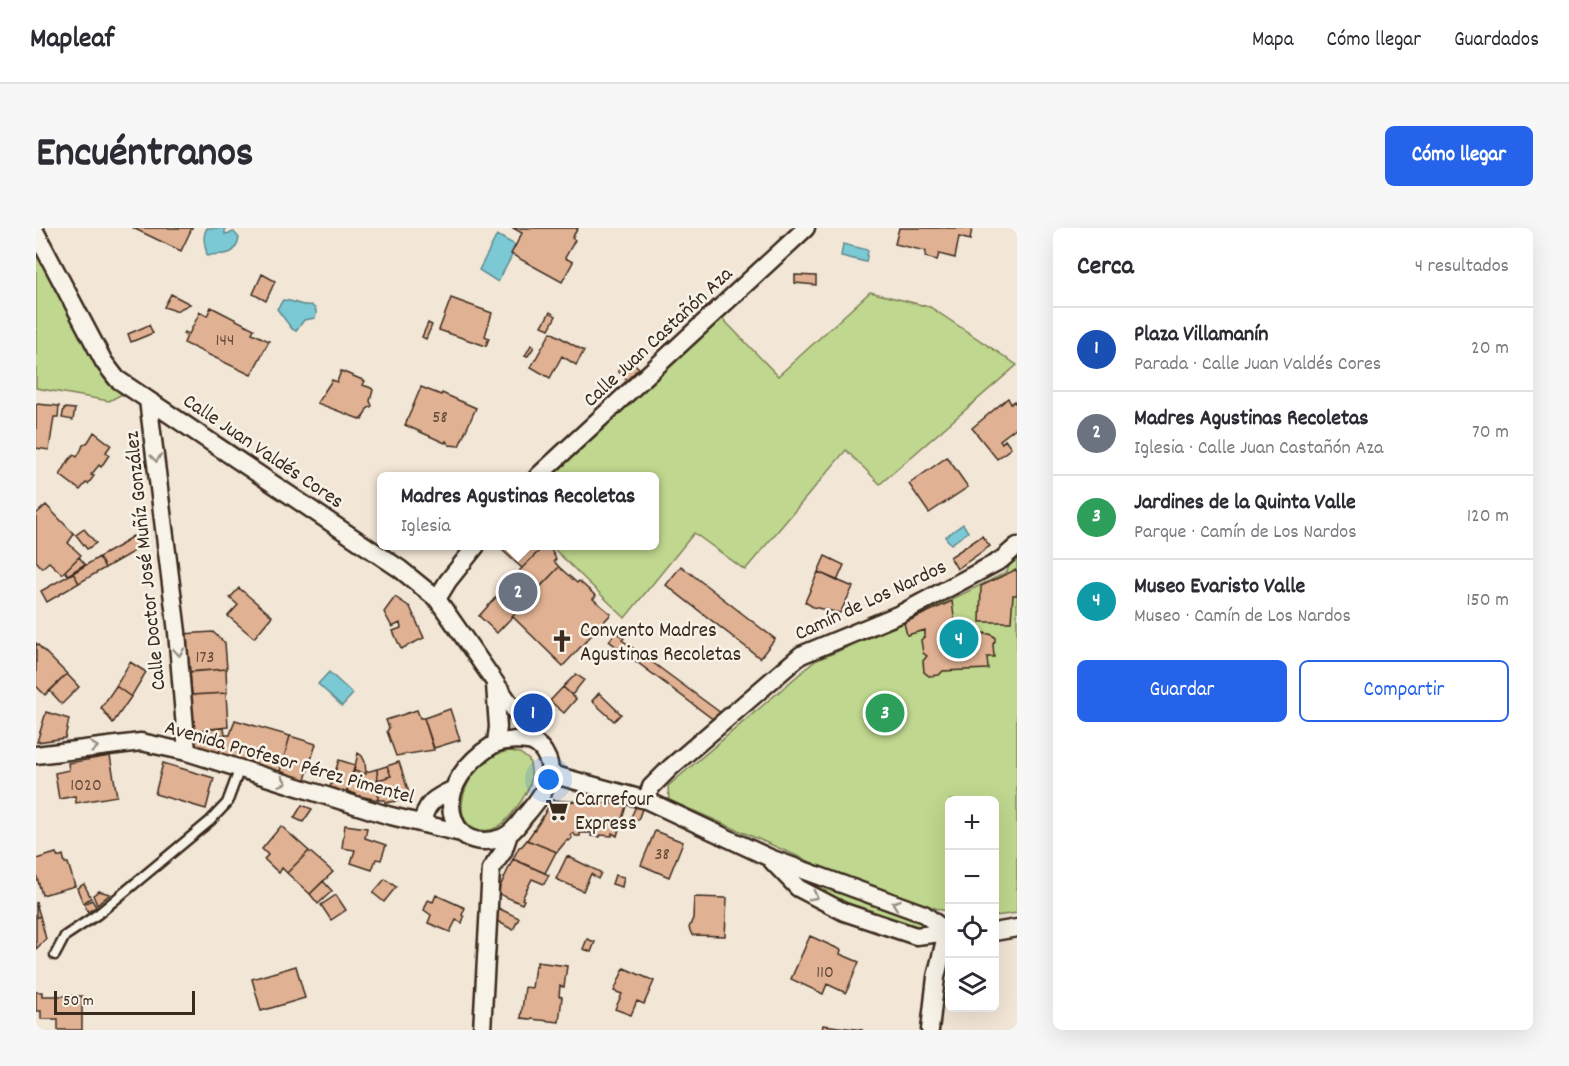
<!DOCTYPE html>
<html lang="es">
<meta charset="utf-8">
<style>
:root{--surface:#fff;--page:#f7f7f7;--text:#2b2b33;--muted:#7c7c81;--line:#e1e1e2;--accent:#2563eb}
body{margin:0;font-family:Dekko,sans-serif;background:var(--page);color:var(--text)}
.controls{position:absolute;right:18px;bottom:18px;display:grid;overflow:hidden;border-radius:9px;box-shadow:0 6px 24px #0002}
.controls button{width:54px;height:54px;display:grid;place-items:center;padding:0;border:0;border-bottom:2px solid var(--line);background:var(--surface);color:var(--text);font:30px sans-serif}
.scale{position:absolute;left:18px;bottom:15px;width:141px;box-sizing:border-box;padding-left:6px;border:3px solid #3b2a1e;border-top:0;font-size:16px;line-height:21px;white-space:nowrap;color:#3b2a1e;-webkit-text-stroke:4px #f7f3e8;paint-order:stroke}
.you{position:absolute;left:513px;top:552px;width:21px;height:21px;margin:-15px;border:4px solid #fff;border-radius:50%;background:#1a73e8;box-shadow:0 0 0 9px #1a73e833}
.badge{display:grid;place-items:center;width:39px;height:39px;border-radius:50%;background:var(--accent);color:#fff;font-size:20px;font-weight:700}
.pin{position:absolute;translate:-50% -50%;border:3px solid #fff;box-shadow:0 2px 6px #0006}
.popup{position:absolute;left:341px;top:244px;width:282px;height:78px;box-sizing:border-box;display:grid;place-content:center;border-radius:9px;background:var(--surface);filter:drop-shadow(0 2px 4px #0005);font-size:20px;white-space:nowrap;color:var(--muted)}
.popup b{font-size:22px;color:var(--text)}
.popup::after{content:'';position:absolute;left:50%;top:100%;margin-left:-12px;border:12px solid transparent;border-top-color:var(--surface)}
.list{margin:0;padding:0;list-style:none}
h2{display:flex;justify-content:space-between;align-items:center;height:78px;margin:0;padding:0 24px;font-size:26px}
h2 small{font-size:20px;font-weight:400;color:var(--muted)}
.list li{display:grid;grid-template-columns:39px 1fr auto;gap:18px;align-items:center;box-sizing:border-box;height:84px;padding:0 24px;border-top:2px solid var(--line)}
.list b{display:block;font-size:22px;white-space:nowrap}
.list p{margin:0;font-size:20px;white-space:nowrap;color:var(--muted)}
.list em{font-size:20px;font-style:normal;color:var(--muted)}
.actions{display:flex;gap:12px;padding:18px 24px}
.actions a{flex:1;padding:14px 0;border:2px solid var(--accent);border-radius:9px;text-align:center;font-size:21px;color:var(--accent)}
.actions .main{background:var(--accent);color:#fff}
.icon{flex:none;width:33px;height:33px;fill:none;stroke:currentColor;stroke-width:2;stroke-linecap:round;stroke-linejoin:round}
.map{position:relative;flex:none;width:981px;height:802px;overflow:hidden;border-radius:9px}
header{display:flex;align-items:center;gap:36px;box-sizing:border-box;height:84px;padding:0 30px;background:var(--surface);border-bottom:2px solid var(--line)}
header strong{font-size:28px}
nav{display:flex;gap:33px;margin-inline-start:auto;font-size:21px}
.intro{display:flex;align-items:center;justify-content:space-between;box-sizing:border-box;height:144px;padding:0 36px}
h1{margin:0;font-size:42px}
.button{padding:15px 27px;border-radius:9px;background:var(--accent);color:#fff;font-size:21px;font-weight:700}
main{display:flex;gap:36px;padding:0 36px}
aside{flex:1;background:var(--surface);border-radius:9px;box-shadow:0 6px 24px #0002}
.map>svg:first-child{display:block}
.green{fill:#bfd78e;stroke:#7d8056;stroke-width:1.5}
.water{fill:#7ac9d5;stroke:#61898c;stroke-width:1.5}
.building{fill:#e0b192;stroke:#3b2a1e;stroke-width:1.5}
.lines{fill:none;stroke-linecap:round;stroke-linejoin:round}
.service-casing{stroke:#3b2a1e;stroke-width:13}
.minor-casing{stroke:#3b2a1e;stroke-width:21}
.service{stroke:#f7f3e8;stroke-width:8}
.minor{stroke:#f7f3e8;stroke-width:16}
.oneway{stroke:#998e83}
.labels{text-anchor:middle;stroke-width:5;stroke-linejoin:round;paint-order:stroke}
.number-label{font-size:18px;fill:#644c3b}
.street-label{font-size:21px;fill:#3b2a1e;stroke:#f7f3e8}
.poi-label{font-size:21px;fill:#3b2a1e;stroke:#f7f3e8;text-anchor:start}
</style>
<header>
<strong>Mapleaf</strong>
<nav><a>Mapa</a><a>Cómo llegar</a><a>Guardados</a></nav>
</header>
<div class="intro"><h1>Encuéntranos</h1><a class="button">Cómo llegar</a></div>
<main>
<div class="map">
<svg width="981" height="802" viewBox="0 0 981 802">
<rect width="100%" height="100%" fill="#f2e6d7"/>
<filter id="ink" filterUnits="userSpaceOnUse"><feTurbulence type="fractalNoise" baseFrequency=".0167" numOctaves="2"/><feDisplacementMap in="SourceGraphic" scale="12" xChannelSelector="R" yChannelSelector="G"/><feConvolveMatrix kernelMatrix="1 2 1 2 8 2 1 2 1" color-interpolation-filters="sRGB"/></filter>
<g filter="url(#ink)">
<path class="green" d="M 0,5 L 68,133 L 96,161 L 73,173 L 0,160 Z
M 834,64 L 894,79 L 981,137 L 844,256 L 810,222 L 709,342 L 658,305 L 589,390 L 515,318 L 618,318 L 618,248 L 516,248 L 686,90 L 742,148 Z
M 981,327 L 981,685 L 959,688 L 958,572 L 914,572 L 913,684 L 867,671 L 818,653 L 633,572 L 632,558 L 779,433 L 868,395 L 971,344 L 975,332 Z
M 474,523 L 484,525 L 493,532 C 499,553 493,562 481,579 C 476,586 469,595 462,599 C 449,606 431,602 427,587 C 422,565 438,539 457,528 C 462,525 468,524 474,523 Z
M 772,650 L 823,672 L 883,692 L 887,694 L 887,697 L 885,700 C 845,692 805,674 770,655 L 769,653 Z"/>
<path class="water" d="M 171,0 L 189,0 L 189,6 L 198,4 L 203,10 C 198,33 186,23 171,28 C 170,18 165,9 171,0 Z
M 461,7 L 481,18 L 462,54 L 443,42 Z
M 807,16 L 832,22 L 830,34 L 805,28 Z
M 247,72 C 257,72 265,79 275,77 C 281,81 281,84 279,90 L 268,92 L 260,103 L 256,101 L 241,81 Z
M 927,296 L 932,304 L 915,316 L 909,309 Z
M 293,444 L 317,466 L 306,478 L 282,456 Z"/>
<path class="building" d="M 97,0 L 156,0 L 145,23 Z
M 477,0 L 542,0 L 536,10 L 539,12 L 529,30 L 537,34 L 526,54 L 475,26 L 486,5 Z
M 863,0 L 936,0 L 934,12 L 923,9 L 919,30 L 903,26 L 901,32 L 889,29 L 890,23 L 859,16 Z
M 226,46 L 239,53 L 230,73 L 217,66 Z
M 759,47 L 780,48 L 780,57 L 759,55 Z
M 135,66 L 154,76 L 140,83 L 128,79 Z
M 415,70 L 456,85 L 449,108 L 453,110 L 450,118 L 403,102 Z
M 175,79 L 218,101 L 216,105 L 233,113 L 215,147 L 148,115 L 151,108 L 147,106 L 148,104 L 153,106 L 164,84 L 171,88 Z
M 514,84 L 520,88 L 513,101 L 506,98 Z
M 392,95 L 396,97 L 390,111 L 386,109 Z
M 113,97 L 117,105 L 95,114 L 92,106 Z
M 515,104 L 548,123 L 540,137 L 526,128 L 514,150 L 495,139 Z
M 495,117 L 498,119 L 492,128 L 489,128 Z
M 593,131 L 603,140 L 591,152 L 582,143 Z
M 305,143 L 329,153 L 327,157 L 335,160 L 337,162 L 334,173 L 336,178 L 331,181 L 326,192 L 281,175 L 296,152 L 301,154 Z
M 385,159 L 405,167 L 406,165 L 440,180 L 423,218 L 413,217 L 410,213 L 409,215 L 369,197 Z
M 972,170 L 975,176 L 978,173 L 981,177 L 981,199 L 964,212 L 966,215 L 969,212 L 975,220 L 961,231 L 936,200 Z
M 0,176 L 23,178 L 22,189 L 18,189 L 13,222 L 0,220 Z
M 28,180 L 39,181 L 37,192 L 26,190 Z
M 58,204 L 75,217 L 70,224 L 73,227 L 65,239 L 63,237 L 55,247 L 58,248 L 52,256 L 50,255 L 44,262 L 24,247 L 33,232 L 38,227 L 41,229 L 45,222 L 47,217 L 52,214 Z
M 911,229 L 932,259 L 893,285 L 873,256 Z
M 10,277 L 38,306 L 32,315 L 45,327 L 26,346 L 13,334 L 6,340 L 0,333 L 0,286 Z
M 48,301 L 60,315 L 51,321 L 40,307 Z
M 97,308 L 100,311 L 102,310 L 107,318 L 69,340 L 63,329 L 90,314 L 89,313 Z
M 946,308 L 954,318 L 921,341 L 914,329 Z
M 469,318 L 508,318 L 486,340 L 466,322 Z
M 508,318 L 513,318 L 520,331 L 518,333 L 523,339 L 461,405 L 443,388 L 486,340 Z
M 789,328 L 808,337 L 801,353 L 782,344 Z
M 43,329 L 49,336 L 32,347 L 29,343 Z
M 63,329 L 69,340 L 43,355 L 37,345 Z
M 645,338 L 739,411 L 724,430 L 630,357 Z
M 523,339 L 541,355 L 543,353 L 560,368 L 557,371 L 575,386 L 527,438 L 476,388 Z
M 979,342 L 981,343 L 981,367 L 977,367 L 975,394 L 944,394 L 945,358 Z
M 782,344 L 817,359 L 804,385 L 777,379 L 769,374 Z
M 37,345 L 43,355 L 11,374 L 5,363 Z
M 203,360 L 236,388 L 218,410 L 192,388 L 202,377 L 194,370 Z
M 359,369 L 374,379 L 388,410 L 365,421 L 357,403 L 365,400 L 364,395 L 356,399 L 348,384 Z
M 916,373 L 919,396 L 925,395 L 932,400 L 932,406 L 949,405 L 949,406 L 954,406 L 959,409 L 959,413 L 957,416 L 958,429 L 951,429 L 952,441 L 907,443 L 903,447 L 893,448 L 888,444 L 887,433 L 891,428 L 887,425 L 885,412 L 889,408 L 889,402 L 871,407 L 868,395 Z
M 177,404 L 189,415 L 191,441 L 149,444 L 146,406 Z
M 580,404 L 588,410 L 586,412 L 685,485 L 678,492 L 573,413 Z
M 0,415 L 31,446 L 9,467 L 0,458 Z
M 94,434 L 110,444 L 95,469 L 80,458 Z
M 190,441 L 191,465 L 156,467 L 154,444 Z
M 31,446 L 43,459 L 26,476 L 14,463 Z
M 540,446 L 548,452 L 536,467 L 527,459 Z
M 80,458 L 95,469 L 77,495 L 65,480 Z
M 527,459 L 540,471 L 528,485 L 514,473 Z
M 190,465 L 192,499 L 156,503 L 154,467 Z
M 563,465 L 585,486 L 578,493 L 556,473 Z
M 414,481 L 424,512 L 398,520 L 388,490 Z
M 381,482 L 384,490 L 388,490 L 398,522 L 360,528 L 351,503 L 353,500 L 350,492 Z
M 10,484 L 33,491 L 29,510 L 1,514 Z
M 199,492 L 254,508 L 243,547 L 184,528 L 183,507 L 194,507 Z
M 188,500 L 189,507 L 183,507 L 184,528 L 156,520 L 156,503 Z
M 254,508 L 280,516 L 268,555 L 243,547 Z
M 322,525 L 326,528 L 329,534 L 330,546 L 318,543 Z
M 74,528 L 81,568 L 40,575 L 39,568 L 23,571 L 19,545 L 33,542 L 32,535 Z
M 303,532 L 319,537 L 311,563 L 308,563 L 306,565 L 304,565 L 303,562 L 294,559 Z
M 363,534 L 373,565 L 366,569 L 367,572 L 349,575 L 349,572 L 342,572 L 342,552 L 355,548 L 351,538 Z
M 127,535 L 178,550 L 170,581 L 119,566 Z
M 351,538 L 355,548 L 342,552 L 341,541 Z
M 341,541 L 342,572 L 319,567 L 320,566 L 311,563 L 318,543 L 330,546 L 330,544 Z
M 516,572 L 577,576 L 590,578 L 581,608 L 576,605 L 576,608 L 564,607 L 564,609 L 555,608 L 556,605 L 544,605 L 544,608 L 540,608 L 536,605 L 534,607 L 536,610 L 533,613 L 531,612 L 521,624 L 491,612 L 503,595 Z
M 266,577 L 276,581 L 267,594 L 258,590 Z
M 600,578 L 606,581 L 602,592 L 595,589 Z
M 309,597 L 331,600 L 329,610 L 350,617 L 345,632 L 340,631 L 336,642 L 315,635 L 319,622 L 306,620 Z
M 245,598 L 273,623 L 251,645 L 246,640 L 243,645 L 228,631 L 232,627 L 226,621 Z
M 619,603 L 647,614 L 633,649 L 605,637 Z
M 491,612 L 521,624 L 520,624 L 509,645 L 477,631 L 483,619 L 486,618 Z
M 273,623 L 297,644 L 274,666 L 251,645 Z
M 20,625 L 22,629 L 27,627 L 29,635 L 32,635 L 39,658 L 6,667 L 0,646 L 0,631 Z
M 531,628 L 564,644 L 565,645 L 562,651 L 555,646 L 547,663 L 520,651 Z
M 477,631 L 513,647 L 508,656 L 496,651 L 486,671 L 488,672 L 486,676 L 461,665 Z
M 579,647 L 588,649 L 586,659 L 576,656 Z
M 349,651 L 360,659 L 348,674 L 337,665 Z
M 287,653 L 296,663 L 282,676 L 274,666 Z
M 48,656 L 55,670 L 47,675 L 41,660 Z
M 63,663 L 74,666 L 61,677 L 57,667 Z
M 300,667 L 310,682 L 295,692 L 285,677 Z
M 400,667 L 429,680 L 426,687 L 428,689 L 426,695 L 420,692 L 414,704 L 392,695 L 395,687 L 388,682 L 392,672 L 397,674 Z
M 658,669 L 691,670 L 689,708 L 656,707 L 653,700 L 657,690 Z
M 56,672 L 60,679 L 52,684 L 48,676 Z
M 0,674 L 4,688 L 0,690 Z
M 462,680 L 483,690 L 477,702 L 461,693 Z
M 4,688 L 10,711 L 0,721 L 0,690 Z
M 774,708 L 805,722 L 804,726 L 823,734 L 810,765 L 791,756 L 787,766 L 755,751 Z
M 551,711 L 559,714 L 555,724 L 547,721 Z
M 501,734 L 531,738 L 528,759 L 524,758 L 523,768 L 526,769 L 523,794 L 485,790 L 489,759 L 496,760 L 499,738 L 501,738 Z
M 260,738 L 269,770 L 225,783 L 216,751 Z
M 588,740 L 618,753 L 608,776 L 601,773 L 595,787 L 579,781 L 586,766 L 578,763 Z
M 0,764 L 6,764 L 6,768 L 46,768 L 46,802 L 22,802 L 22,791 L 5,791 L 5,783 L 0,783 Z
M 787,797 L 827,802 L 786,802 Z"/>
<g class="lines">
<g class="service-casing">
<path id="service" d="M 19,727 L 29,708 L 62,686 L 174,593 L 191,575 L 204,540"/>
</g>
<g class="minor-casing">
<path id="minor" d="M 0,5 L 68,134 L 81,151 L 364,341 L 401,371 L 486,493 L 497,514
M 112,172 L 141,404 L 151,524
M 502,248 L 770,0
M 401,371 L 412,353 L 440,318
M 459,456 L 462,499 L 460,515
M 480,512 C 485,513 493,512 498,515 C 503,517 508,523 510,528 C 522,549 502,573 488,589 C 482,597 475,607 465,610 C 455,614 442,614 433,610 C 425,606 421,600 418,592 C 406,561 433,532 457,517 C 463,513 473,513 480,512 Z
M 0,527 L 105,514 L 151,524 L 351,587 L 425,605
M 515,546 L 610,572 L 734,630 L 888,686 L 911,704
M 610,572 L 615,559 L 635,539 L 765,427 L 864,386 L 965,332 L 981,318
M 387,596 C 388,575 400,569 418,561
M 736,633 L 762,660 L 808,684 L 880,708 L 914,704
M 958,704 L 981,700
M 446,802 L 455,641 L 467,624 L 473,606
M 894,802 L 900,749 L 911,704"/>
</g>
<use href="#service" class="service"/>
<use href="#minor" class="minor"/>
</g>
<defs><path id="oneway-chevron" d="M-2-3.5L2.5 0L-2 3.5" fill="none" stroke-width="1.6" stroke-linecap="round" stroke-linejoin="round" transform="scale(1.5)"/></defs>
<g class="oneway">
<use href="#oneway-chevron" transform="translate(120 230) rotate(83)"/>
<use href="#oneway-chevron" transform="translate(143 424) rotate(85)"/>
<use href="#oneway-chevron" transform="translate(58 519) rotate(-7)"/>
<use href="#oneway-chevron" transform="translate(247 554) rotate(18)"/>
<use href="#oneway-chevron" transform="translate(778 668) rotate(27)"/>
<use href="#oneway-chevron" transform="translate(860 676) rotate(-160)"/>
</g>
</g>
<defs>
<g id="church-bare" transform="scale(1.8)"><path d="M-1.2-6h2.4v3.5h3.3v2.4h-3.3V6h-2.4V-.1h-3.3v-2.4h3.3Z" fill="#3b2a1e" stroke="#f7f3e8" stroke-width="2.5" paint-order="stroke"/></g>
<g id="supermarket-bare" transform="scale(1.8)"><path d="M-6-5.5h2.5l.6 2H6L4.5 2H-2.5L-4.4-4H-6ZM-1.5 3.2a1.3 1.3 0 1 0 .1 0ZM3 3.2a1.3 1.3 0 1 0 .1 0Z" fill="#3b2a1e" stroke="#f7f3e8" stroke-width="2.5" paint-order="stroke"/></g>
</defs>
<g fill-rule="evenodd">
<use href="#church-bare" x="526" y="413"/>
<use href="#supermarket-bare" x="521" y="582"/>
</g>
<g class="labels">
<g class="number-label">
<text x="189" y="117">144</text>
<text x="404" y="194">58</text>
<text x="169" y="434">173</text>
<text x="50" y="562">1020</text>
<text x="626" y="631">38</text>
<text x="789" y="749">110</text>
</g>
<g class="street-label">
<text transform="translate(621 108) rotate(-43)" y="7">Calle Juan Castañón Aza</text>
<text transform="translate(228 222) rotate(34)" y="7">Calle Juan Valdés Cores</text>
<text transform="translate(108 333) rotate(-96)" y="7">Calle Doctor José Muñíz González</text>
<text transform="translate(834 371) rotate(-25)" y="7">Camín de Los Nardos</text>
<text transform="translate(254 533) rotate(16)" y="7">Avenida Profesor Pérez Pimentel</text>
</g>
<g class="poi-label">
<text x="544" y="408">Convento Madres<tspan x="544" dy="24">Agustinas Recoletas</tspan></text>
<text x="539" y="577">Carrefour<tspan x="539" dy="24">Express</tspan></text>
</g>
</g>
</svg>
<div class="controls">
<button>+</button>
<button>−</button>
<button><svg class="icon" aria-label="locate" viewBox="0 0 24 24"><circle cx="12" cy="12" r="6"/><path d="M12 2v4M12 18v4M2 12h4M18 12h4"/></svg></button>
<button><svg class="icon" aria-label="layers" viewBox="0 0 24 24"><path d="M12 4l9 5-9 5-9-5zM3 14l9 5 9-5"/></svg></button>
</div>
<div class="scale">50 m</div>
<div class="you"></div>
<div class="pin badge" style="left:497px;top:485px;background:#1a4fb4">1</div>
<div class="pin badge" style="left:482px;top:364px;background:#6b7280">2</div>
<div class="popup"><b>Madres Agustinas Recoletas</b>Iglesia</div>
<div class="pin badge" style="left:849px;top:485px;background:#2e9e5b">3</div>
<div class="pin badge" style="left:923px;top:411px;background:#0f9aa8">4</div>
</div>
<aside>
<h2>Cerca<small>4 resultados</small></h2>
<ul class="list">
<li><span class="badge" style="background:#1a4fb4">1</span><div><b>Plaza Villamanín</b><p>Parada · Calle Juan Valdés Cores</p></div><em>20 m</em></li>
<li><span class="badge" style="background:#6b7280">2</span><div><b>Madres Agustinas Recoletas</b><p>Iglesia · Calle Juan Castañón Aza</p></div><em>70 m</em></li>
<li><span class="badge" style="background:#2e9e5b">3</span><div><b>Jardines de la Quinta Valle</b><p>Parque · Camín de Los Nardos</p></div><em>120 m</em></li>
<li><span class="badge" style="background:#0f9aa8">4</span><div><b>Museo Evaristo Valle</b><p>Museo · Camín de Los Nardos</p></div><em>150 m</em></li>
</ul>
<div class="actions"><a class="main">Guardar</a><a>Compartir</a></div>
</aside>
</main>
